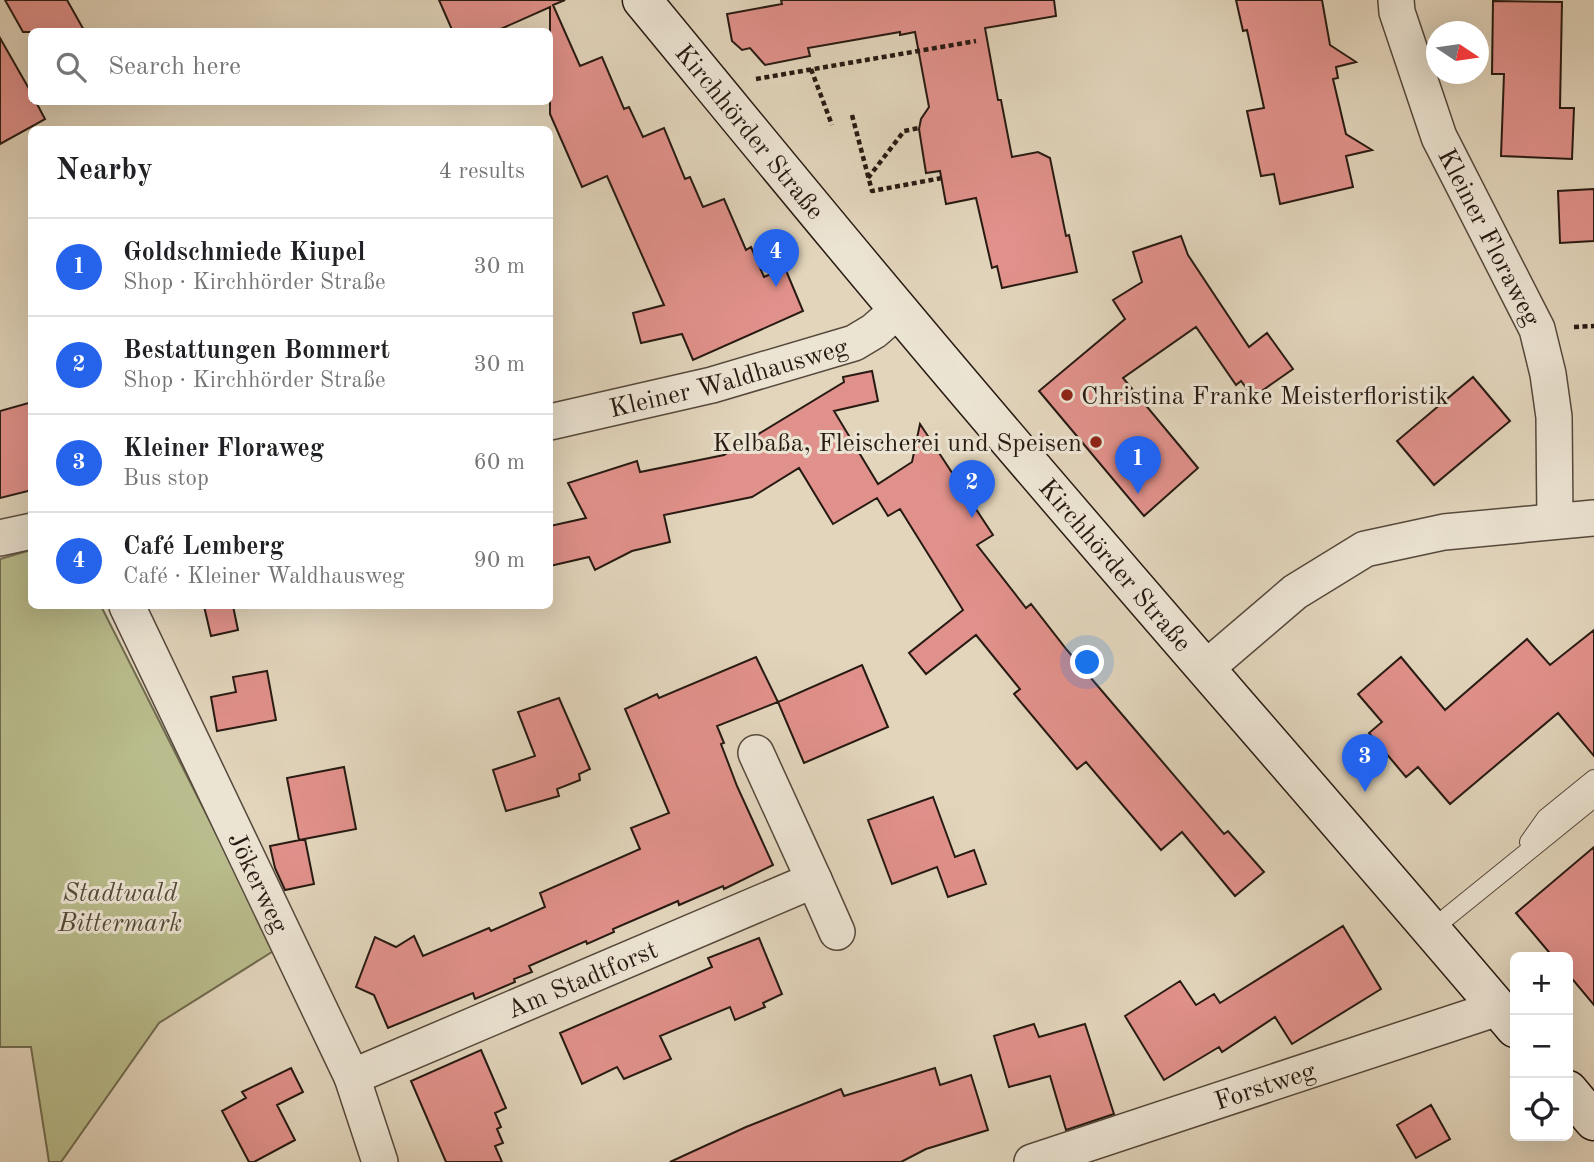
<!DOCTYPE html>
<meta charset="utf-8">
<style>
:root{--surface:#fff;--page:#f6f6f6;--text:#202124;--muted:#757577;--line:#e0e0e0;--accent:#2563eb}
body{margin:0;font-family:"Old Standard TT",serif;background:var(--page);color:var(--text)}
.controls{position:absolute;right:21px;bottom:21px;display:grid;overflow:hidden;border-radius:10px;box-shadow:0 7px 28px #0002}
.controls button{width:63px;height:63px;display:grid;place-items:center;padding:0;border:0;border-bottom:2px solid var(--line);background:var(--surface);color:var(--text);font:35px sans-serif}
.compass{position:absolute;left:1426px;top:21px;width:63px;height:63px;border-radius:50%;background:var(--surface);box-shadow:0 7px 28px #0002;rotate:103deg}
.you{position:absolute;left:1088px;top:663px;width:24px;height:24px;margin:-18px;border:5px solid #fff;border-radius:50%;background:#1a73e8;box-shadow:0 0 0 10px #1a73e833}
.badge{display:grid;place-items:center;width:46px;height:46px;border-radius:50%;background:var(--accent);color:#fff;font-size:23px;font-weight:700}
.pin{position:absolute;translate:-50% -58px;filter:drop-shadow(0 2px 4px #0008)}
.pin::after{content:'';position:absolute;top:37px;width:24px;height:21px;background:inherit;clip-path:polygon(0 0,100% 0,50% 100%)}
.list{margin:0;padding:0;list-style:none}
h2{display:flex;justify-content:space-between;align-items:center;height:91px;margin:0;padding:0 28px;font-size:30px}
h2 small{font-size:23px;font-weight:400;color:var(--muted)}
.list li{display:grid;grid-template-columns:46px 1fr auto;gap:21px;align-items:center;box-sizing:border-box;height:98px;padding:0 28px;border-top:2px solid var(--line)}
.list b{display:block;font-size:26px;white-space:nowrap}
.list p{margin:0;font-size:23px;white-space:nowrap;color:var(--muted)}
.list em{font-size:23px;font-style:normal;color:var(--muted)}
.icon{flex:none;width:38px;height:38px;fill:none;stroke:currentColor;stroke-width:2;stroke-linecap:round;stroke-linejoin:round}
.map{position:relative;flex:none;width:1594px;height:1162px;overflow:hidden}
.search{position:absolute;background:var(--surface);box-shadow:0 7px 28px #0002;left:28px;top:28px;width:525px;height:77px;display:flex;align-items:center;gap:18px;box-sizing:border-box;padding:0 24px;border-radius:10px;color:var(--muted);font-size:26px}
.panel{position:absolute;background:var(--surface);box-shadow:0 7px 28px #0002;left:28px;top:126px;width:525px;height:483px;border-radius:10px}
.map>svg:first-child{display:block}
.green{fill:#b9bc8c;stroke:#706b4f;stroke-width:2}
.building{fill:#e1918b;stroke:#271a12;stroke-width:2}
.lines{fill:none;stroke-linecap:round;stroke-linejoin:round}
.lane-casing{stroke:#56493c;stroke-width:20}
.street-casing{stroke:#56493c;stroke-width:38}
.secondary-casing{stroke:#271a12;stroke-width:41}
.path{stroke:#271a12;stroke-width:4.5;stroke-dasharray:5 3.5;stroke-linecap:butt}
.lane{stroke:#ece4d3;stroke-width:18}
.street{stroke:#ece4d3;stroke-width:35}
.secondary{stroke:#ece4d3;stroke-width:38}
.poi-dot{fill:#8f2418;stroke:#ece4d3;stroke-width:2.5}
.labels{text-anchor:middle;stroke-width:6;stroke-linejoin:round;paint-order:stroke}
.street-label{font-size:26px;fill:#271a12;stroke:#ece4d3}
.poi-label{font-size:26px;fill:#271a12;stroke:#ece4d3;text-anchor:start}
.park-label{font-size:26px;font-style:italic;fill:#534b37;stroke:#ece4d3}
</style>
<div class="map">
<svg width="1594" height="1162" viewBox="0 0 1594 1162">
<rect width="100%" height="100%" fill="#e2d5bc"/>
<filter id="stains"><feTurbulence type="fractalNoise" baseFrequency=".00286" numOctaves="4"/><feColorMatrix values="0 0 0 0 .2 0 0 0 0 .09 0 0 0 0 .02 0 0 0 .5 -.17"/></filter>
<radialGradient id="worn" r=".72"><stop offset=".6" stop-color="#630" stop-opacity="0"/><stop offset="1" stop-color="#630" stop-opacity=".3"/></radialGradient>
<path class="green" d="M 31,550 L 32,606 L 101,606 L 275,950 L 159,1023 L 61,1162 L 49,1162 L 31,1047 L 0,1047 L 0,559 Z"/>
<path class="building" d="M 5,0 L 67,0 L 85,32 L 23,32 Z
M 439,0 L 565,0 L 553,5 L 580,66 L 602,57 L 624,109 L 629,107 L 643,137 L 664,128 L 685,179 L 690,177 L 703,207 L 724,199 L 746,250 L 751,247 L 764,277 L 785,268 L 803,311 L 693,360 L 682,334 L 641,343 L 633,313 L 664,305 L 607,176 L 582,187 L 550,114 L 550,7 L 494,32 L 453,32 Z
M 781,0 L 1054,0 L 1056,16 L 985,28 L 998,100 L 1001,100 L 1012,157 L 1038,152 L 1050,158 L 1066,236 L 1069,235 L 1077,272 L 1002,288 L 997,266 L 992,268 L 976,198 L 946,204 L 940,171 L 926,173 L 919,129 L 921,119 L 929,107 L 915,32 L 900,35 L 900,32 L 808,48 L 810,56 L 765,65 L 750,48 L 742,50 L 732,41 L 727,14 L 782,4 Z
M 1236,0 L 1322,0 L 1330,45 L 1356,62 L 1336,67 L 1338,78 L 1333,79 L 1346,134 L 1372,150 L 1346,156 L 1353,187 L 1280,204 L 1274,174 L 1261,176 L 1247,111 L 1264,108 L 1247,30 L 1243,31 Z
M 1493,1 L 1562,2 L 1560,108 L 1574,108 L 1572,159 L 1501,156 L 1504,74 L 1492,74 Z
M 0,38 L 32,94 L 32,102 L 36,102 L 45,119 L 0,144 Z
M 1594,189 L 1594,241 L 1560,243 L 1558,191 Z
M 1181,236 L 1188,255 L 1249,347 L 1267,333 L 1293,369 L 1253,397 L 1241,381 L 1236,385 L 1196,327 L 1123,378 L 1198,468 L 1144,516 L 1039,391 L 1125,319 L 1113,300 L 1142,282 L 1133,252 Z
M 872,371 L 878,401 L 834,411 L 878,484 L 912,462 L 920,424 L 993,535 L 977,545 L 1026,608 L 1031,604 L 1067,650 L 1224,834 L 1228,831 L 1264,872 L 1235,896 L 1182,832 L 1161,850 L 1086,762 L 1077,769 L 1014,694 L 1020,689 L 976,635 L 926,674 L 909,653 L 963,610 L 900,509 L 888,516 L 877,498 L 833,524 L 799,468 L 752,497 L 664,515 L 670,542 L 632,551 L 595,570 L 589,557 L 550,566 L 550,526 L 586,518 L 568,483 L 637,461 L 640,472 L 724,455 L 844,382 L 843,377 Z
M 1473,377 L 1510,421 L 1434,485 L 1397,441 Z
M 32,402 L 32,490 L 0,498 L 0,411 Z
M 204,606 L 233,606 L 238,630 L 211,636 Z
M 1594,630 L 1594,756 L 1558,713 L 1450,804 L 1418,767 L 1406,777 L 1369,733 L 1382,722 L 1358,694 L 1401,657 L 1445,710 L 1527,639 L 1550,665 Z
M 756,657 L 778,702 L 717,726 L 724,743 L 721,744 L 737,786 L 773,865 L 724,889 L 723,886 L 679,905 L 678,901 L 613,929 L 614,932 L 587,944 L 586,941 L 529,966 L 532,972 L 514,979 L 515,982 L 475,999 L 473,993 L 388,1028 L 374,995 L 356,987 L 375,937 L 396,947 L 414,936 L 423,956 L 489,928 L 491,931 L 545,907 L 540,893 L 640,849 L 631,828 L 669,813 L 625,709 L 657,694 L 659,698 Z
M 862,665 L 888,727 L 804,763 L 778,702 Z
M 267,671 L 276,720 L 217,731 L 211,697 L 236,692 L 233,677 Z
M 559,698 L 590,769 L 579,774 L 580,780 L 557,789 L 559,796 L 506,811 L 493,770 L 535,756 L 518,712 Z
M 344,767 L 356,829 L 299,840 L 287,778 Z
M 933,797 L 955,857 L 974,850 L 986,884 L 948,897 L 937,867 L 892,884 L 868,820 Z
M 305,839 L 314,884 L 285,890 L 275,868 L 270,846 Z
M 1594,847 L 1594,1005 L 1568,974 L 1568,957 L 1553,957 L 1516,913 Z
M 1343,926 L 1381,989 L 1292,1044 L 1275,1017 L 1222,1052 L 1219,1047 L 1164,1080 L 1125,1016 L 1180,981 L 1196,1005 L 1214,994 L 1220,1003 Z
M 759,938 L 782,994 L 763,1003 L 765,1007 L 735,1020 L 730,1007 L 660,1036 L 671,1059 L 624,1079 L 617,1067 L 582,1084 L 560,1033 L 712,967 L 708,958 Z
M 1034,1024 L 1039,1037 L 1085,1024 L 1114,1114 L 1066,1130 L 1050,1076 L 1009,1087 L 994,1036 Z
M 481,1050 L 506,1108 L 495,1113 L 501,1127 L 497,1129 L 503,1143 L 495,1146 L 502,1162 L 446,1162 L 411,1081 Z
M 291,1068 L 303,1092 L 277,1105 L 295,1140 L 254,1162 L 249,1162 L 222,1111 L 246,1098 L 242,1092 Z
M 935,1068 L 940,1085 L 971,1075 L 988,1130 L 926,1149 L 901,1162 L 670,1162 L 746,1127 L 841,1089 L 844,1096 Z
M 1431,1105 L 1450,1139 L 1416,1158 L 1397,1125 Z"/>
<g class="lines">
<g class="lane-casing">
<path id="lane" d="M 1529,842 L 1546,818 L 1594,779
M 1431,930 L 1594,798"/>
</g>
<g class="street-casing">
<g id="street">
<path id="s1" d="M 1396,0 L 1397,12 L 1439,137 L 1537,329 L 1548,374 L 1554,417 L 1555,520"/>
<path id="s2" d="M 550,422 L 712,385 L 854,343 L 874,331 L 898,310"/>
<path d="M 0,538 L 32,531"/>
<path id="s3" d="M 127,606 L 352,1077 L 380,1162"/>
<path d="M 1205,669 L 1295,592 L 1365,549 L 1444,532 L 1594,518"/>
<path d="M 814,880 L 837,932"/>
<path id="s4" d="M 352,1077 L 814,880 L 756,753"/>
<path id="s5" d="M 1032,1162 L 1498,1008"/>
</g>
</g>
<g class="secondary-casing">
<g id="secondary">
<path id="s6" d="M 642,0 C 727,103 811,206 897,308 C 1100,551 1311,787 1515,1028"/>
<path d="M 1568,1090 L 1594,1121"/>
</g>
</g>
<path class="path" d="M 811,69 L 832,125
M 756,79 L 976,41
M 852,115 L 872,191 L 942,178
M 868,178 L 904,131 L 919,128
M 1574,327 L 1594,326"/>
<use href="#lane" class="lane"/>
<use href="#street" class="street"/>
<use href="#secondary" class="secondary"/>
</g>
<g class="poi-dot">
<circle cx="1067" cy="395" r="7"/>
<circle cx="1096" cy="442" r="7"/>
</g>
<g class="labels">
<g class="street-label">
<text dy="9" stroke="none"><textPath href="#s6" startOffset="170">Kirchhörder Straße</textPath></text>
<text dy="9" stroke="none"><textPath href="#s1" startOffset="256">Kleiner Floraweg</textPath></text>
<text dy="9" stroke="none"><textPath href="#s2" startOffset="184">Kleiner Waldhausweg</textPath></text>
<text dy="9" stroke="none"><textPath href="#s6" startOffset="737">Kirchhörder Straße</textPath></text>
<text dy="9" stroke="none"><textPath href="#s3" startOffset="306">Jökerweg</textPath></text>
<text dy="9" stroke="none"><textPath href="#s4" startOffset="250">Am Stadtforst</textPath></text>
<text dy="9" stroke="none"><textPath href="#s5" startOffset="245">Forstweg</textPath></text>
</g>
<g class="poi-label">
<text x="1081" y="404">Christina Franke Meisterfloristik</text>
<text x="1082" y="451" text-anchor="end">Kelbaßa, Fleischerei und Speisen</text>
</g>
<g class="park-label">
<text x="120" y="901">Stadtwald<tspan x="120" dy="30">Bittermark</tspan></text>
</g>
</g>
<rect width="100%" height="100%" filter="url(#stains)"/>
<rect width="100%" height="100%" fill="url(#worn)"/>
</svg>
<div class="controls">
<button>+</button>
<button>−</button>
<button><svg class="icon" aria-label="locate" viewBox="0 0 24 24"><circle cx="12" cy="12" r="6"/><path d="M12 2v4M12 18v4M2 12h4M18 12h4"/></svg></button>
</div>
<svg class="compass" viewBox="-18 -18 36 36"><path d="M0-13l5 13h-10z" fill="#e53935"/><path d="M0 13l5-13h-10z" fill="#757577"/></svg>
<div class="you"></div>
<div class="pin badge" style="left:1138px;top:494px">1</div>
<div class="pin badge" style="left:972px;top:518px">2</div>
<div class="pin badge" style="left:1365px;top:792px">3</div>
<div class="pin badge" style="left:776px;top:287px">4</div>
<div class="search"><svg class="icon" aria-label="search" viewBox="0 0 24 24"><circle cx="10" cy="10" r="6"/><path d="M15 15l6 6"/></svg>Search here</div>
<section class="panel">
<h2>Nearby<small>4 results</small></h2>
<ul class="list">
<li><span class="badge">1</span><div><b>Goldschmiede Kiupel</b><p>Shop · Kirchhörder Straße</p></div><em>30 m</em></li>
<li><span class="badge">2</span><div><b>Bestattungen Bommert</b><p>Shop · Kirchhörder Straße</p></div><em>30 m</em></li>
<li><span class="badge">3</span><div><b>Kleiner Floraweg</b><p>Bus stop</p></div><em>60 m</em></li>
<li><span class="badge">4</span><div><b>Café Lemberg</b><p>Café · Kleiner Waldhausweg</p></div><em>90 m</em></li>
</ul>
</section>
</div>
